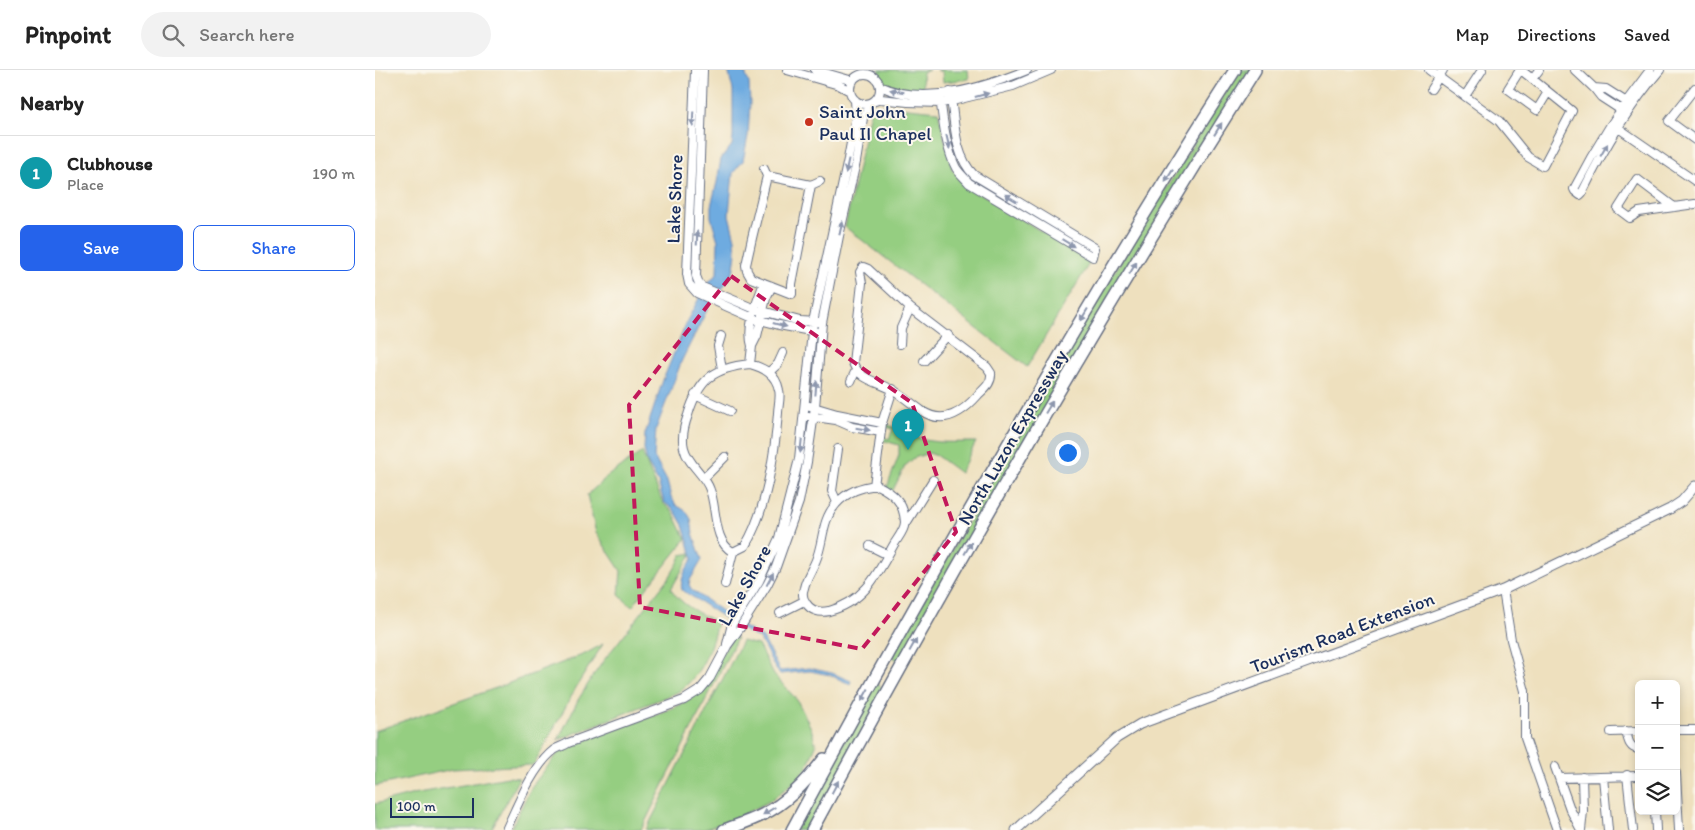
<!DOCTYPE html>
<meta charset="utf-8">
<style>
:root{--surface:#fff;--page:#f2f2f2;--text:#222;--muted:#767676;--line:#e0e0e0;--accent:#2563eb}
body{margin:0;font-family:Itim,sans-serif;background:var(--page);color:var(--text)}
.controls{position:absolute;right:15px;bottom:15px;display:grid;overflow:hidden;border-radius:8px;box-shadow:0 2px 8px #0003}
.controls button{width:45px;height:45px;display:grid;place-items:center;padding:0;border:0;border-bottom:1px solid var(--line);background:var(--surface);color:var(--text);font:25px sans-serif}
.scale{position:absolute;left:15px;bottom:12px;width:84px;box-sizing:border-box;padding-left:5px;border:2px solid #1b2f5e;border-top:0;font-size:14px;line-height:18px;white-space:nowrap;color:#1b2f5e;-webkit-text-stroke:4px #fbf7ec;paint-order:stroke}
.you{position:absolute;left:692px;top:382px;width:18px;height:18px;margin:-12px;border:4px solid #fff;border-radius:50%;background:#1a73e8;box-shadow:0 0 0 8px #1a73e833}
.badge{display:grid;place-items:center;width:32px;height:32px;border-radius:50%;background:var(--accent);color:#fff;font-size:16px;font-weight:700}
.pin{position:absolute;translate:-50% -41px;filter:drop-shadow(0 1px 2px #0008)}
.pin::after{content:'';position:absolute;top:26px;width:18px;height:15px;background:inherit;clip-path:polygon(0 0,100% 0,50% 100%)}
.list{margin:0;padding:0;list-style:none}
h2{display:flex;justify-content:space-between;align-items:center;height:65px;margin:0;padding:0 20px;font-size:21px}
h2 small{font-size:16px;font-weight:400;color:var(--muted)}
.list li{display:grid;grid-template-columns:32px 1fr auto;gap:15px;align-items:center;box-sizing:border-box;height:75px;padding:0 20px;border-top:1px solid var(--line)}
.list b{display:block;font-size:19px;white-space:nowrap}
.list p{margin:0;font-size:16px;white-space:nowrap;color:var(--muted)}
.list em{font-size:16px;font-style:normal;color:var(--muted)}
.actions{display:flex;gap:10px;padding:15px 20px}
.actions a{flex:1;padding:11px 0;border:1px solid var(--accent);border-radius:8px;text-align:center;font-size:18px;color:var(--accent)}
.actions .main{background:var(--accent);color:#fff}
.icon{flex:none;width:28px;height:28px;fill:none;stroke:currentColor;stroke-width:2;stroke-linecap:round;stroke-linejoin:round}
.map{position:relative;flex:none;width:1320px;height:760px;overflow:hidden}
header{display:flex;align-items:center;gap:30px;box-sizing:border-box;height:70px;padding:0 25px;background:var(--surface);border-bottom:1px solid var(--line)}
header strong{font-size:24px}
nav{display:flex;gap:28px;margin-inline-start:auto;font-size:18px}
.search{width:350px;height:45px;background:var(--page);display:flex;align-items:center;gap:12px;box-sizing:border-box;padding:0 18px;border-radius:28px;color:var(--muted);font-size:19px}
main{display:flex}
aside{flex:1;background:var(--surface)}
.map>svg:first-child{display:block}
.green{fill:#95ce81;stroke:#587e70}
.water{fill:#6eabe0;stroke:#446d9f}
.lines{fill:none;stroke-linecap:round;stroke-linejoin:round}
.minor-casing{stroke:#656d80;stroke-width:10}
.major-casing{stroke:#656d80;stroke-width:11}
.highway-casing{stroke:#656d80;stroke-width:14}
.minor{stroke:#fff;stroke-width:8}
.major{stroke:#fff;stroke-width:9}
.highway{stroke:#fff;stroke-width:11}
.oneway{fill:#8d97ae}
.marked{fill:none;stroke:#c2185b;stroke-width:4;stroke-dasharray:10 6;stroke-linejoin:round}
.poi-dot{fill:#c8321e;stroke:#fbf7ec;stroke-width:2}
.labels{text-anchor:middle;stroke-width:4;stroke-linejoin:round;paint-order:stroke}
.poi-label{font-size:19px;fill:#1b2f5e;stroke:#fbf7ec;text-anchor:start}
.street-label{font-size:19px;fill:#1b2f5e;stroke:#fbf7ec}
</style>
<header>
<strong>Pinpoint</strong>
<div class="search"><svg class="icon" aria-label="search" viewBox="0 0 24 24"><circle cx="10" cy="10" r="6"/><path d="M15 15l6 6"/></svg>Search here</div>
<nav><a>Map</a><a>Directions</a><a>Saved</a></nav>
</header>
<main>
<aside>
<h2>Nearby<small></small></h2>
<ul class="list">
<li><span class="badge" style="background:#0f9aa8">1</span><div><b>Clubhouse</b><p>Place</p></div><em>190 m</em></li>
</ul>
<div class="actions"><a class="main">Save</a><a>Share</a></div>
</aside>
<div class="map">
<svg width="1320" height="760" viewBox="0 0 1320 760">
<rect width="100%" height="100%" fill="#fbf7ec"/>
<filter id="ink" filterUnits="userSpaceOnUse"><feTurbulence type="fractalNoise" baseFrequency=".02" numOctaves="2"/><feDisplacementMap in="SourceGraphic" scale="10" xChannelSelector="R" yChannelSelector="G"/><feConvolveMatrix kernelMatrix="1 2 1 2 8 2 1 2 1" color-interpolation-filters="sRGB"/></filter>
<filter id="wash" filterUnits="userSpaceOnUse"><feTurbulence type="fractalNoise" baseFrequency=".0096" numOctaves="4" result="noise"/><feDisplacementMap in="SourceGraphic" scale="20" xChannelSelector="R" yChannelSelector="G"/><feGaussianBlur stdDeviation="1.12" result="paint"/><feColorMatrix in="noise" values="0 0 0 0 0 0 0 0 0 0 0 0 0 0 0 0 0 1.4 0 .05"/><feComposite in="paint" operator="in"/></filter>
<g filter="url(#wash)">
<rect width="100%" height="100%" fill="#eee0be"/>
<path class="green" d="M 504,0 L 554,0 L 547,3 L 548,20 C 531,20 509,21 504,0 Z
M 561,0 L 593,0 L 594,9 L 568,12 L 567,2 Z
M 864,0 L 877,0 L 526,588 L 522,590 L 519,588 L 517,585 L 689,284 Z
M 503,35 L 563,41 L 577,99 L 589,113 L 715,192 L 652,297 L 470,157 L 494,46 L 497,39 Z
M 543,346 L 548,347 L 542,368 C 561,374 581,372 601,372 L 585,403 L 562,386 L 554,383 L 539,388 L 530,396 L 517,422 L 511,420 L 524,385 L 524,375 L 503,369 L 505,366 L 514,369 L 518,359 L 509,356 L 507,352 L 523,359 L 534,368 Z
M 267,382 L 288,433 L 298,442 L 311,469 L 257,537 L 244,525 L 246,501 L 221,463 L 212,425 L 234,405 Z
M 317,483 L 296,519 C 306,535 325,544 342,552 C 336,579 326,606 303,622 L 183,670 L 203,630 L 218,606 L 229,590 L 294,508 L 304,491 L 306,485 Z
M 358,567 L 362,568 L 266,760 L 135,760 L 157,716 L 184,682 L 231,662 L 270,649 L 305,635 L 319,626 Z
M 367,571 L 383,575 L 399,605 L 422,630 L 436,658 L 441,675 L 431,700 L 418,713 L 395,731 L 355,751 L 327,760 L 271,760 Z
M 228,574 L 203,614 L 160,693 L 157,695 L 78,699 L 0,716 L 0,661 L 121,618 L 210,584 Z
M 503,614 L 507,618 L 508,622 L 433,760 L 420,760 L 500,615 Z
M 133,707 L 144,708 L 116,760 L 0,760 L 0,734 L 43,723 Z"/>
<path class="water" d="M 353,0 L 369,0 L 374,13 L 375,33 L 373,66 L 368,91 L 358,103 L 355,133 L 354,145 L 360,169 L 361,184 L 359,198 L 354,210 L 335,234 L 307,290 L 281,359 L 279,387 L 292,411 L 296,427 L 301,435 L 311,441 L 316,449 L 318,463 L 327,490 L 315,510 L 314,515 L 317,520 L 369,557 L 388,568 L 404,600 L 406,601 L 434,598 L 457,603 L 476,611 L 475,614 L 455,605 L 435,601 L 405,604 L 400,598 L 385,569 L 368,560 L 307,520 C 304,511 312,496 318,489 L 308,455 L 300,441 L 289,432 L 283,412 L 272,392 L 269,379 L 270,364 L 288,310 L 313,249 L 331,215 L 342,204 L 343,171 L 336,147 L 336,136 L 342,112 L 346,89 L 357,75 L 358,67 L 358,20 Z"/>
</g>
<g filter="url(#ink)">
<g class="lines">
<g class="minor-casing">
<path id="minor" d="M 320,0 L 312,204 L 314,214 L 322,223 L 353,237 L 378,248 L 404,255 L 441,262
M 328,0 L 321,206 L 325,216 L 380,239 L 425,251 L 443,252
M 412,0 L 464,15 L 475,21
M 440,0 L 478,11
M 1054,0 L 1124,51 L 1153,87 L 1168,96 L 1197,41 L 1146,0
M 1145,0 L 1133,19 L 1162,40 L 1173,22
M 1200,0 L 1219,18 L 1226,27 L 1249,42
M 1275,0 C 1245,38 1221,76 1199,119 L 1200,121 L 1205,125 L 1207,123 C 1228,80 1253,37 1285,0
M475 19a15 15 0 1 1 30 0a15 15 0 1 1-30 0Z
M 1157,9 L 1164,0
M 505,16 C 549,37 610,17 652,0
M 1219,18 L 1231,19 L 1253,33
M 1320,18 L 1294,51 L 1320,70
M 1056,19 L 1068,0
M 565,25 C 567,46 571,79 581,98 C 585,104 590,108 594,113 L 718,187 L 720,178 L 599,105 C 578,84 580,49 575,22
M 1090,26 L 1107,0
M 500,31 L 506,29 L 533,32 L 566,33 L 577,31 L 638,16 L 676,0
M 1239,55 L 1320,111
M 389,99 L 392,106 L 377,168 L 371,195 L 372,201 L 376,208 L 417,224 L 417,214 L 436,115 L 392,106
M 436,115 L 445,111
M 1299,137 L 1262,109 L 1243,139 L 1255,148 L 1264,142 L 1320,134
M 488,197 L 493,199 L 535,238 L 612,297 L 616,303 C 617,313 610,318 603,325 C 588,342 569,356 547,341 C 537,334 528,326 518,320 C 504,312 484,310 478,293 L 487,213 L 485,202 Z
M 346,266 L 343,276 L 347,299
M 525,274 L 526,258 L 535,238
M 377,276 C 371,256 382,232 389,213
M 549,291 L 573,265
M 375,294 C 389,298 401,304 404,320 C 406,327 403,336 403,343 C 400,383 391,442 370,476 L 358,482 C 338,472 342,438 335,420 C 330,404 313,395 309,378 C 306,367 309,356 313,345 C 324,309 338,298 375,294 Z
M 375,294 L 377,276 L 382,266 L 391,228 L 397,216
M 394,302 L 403,294 L 408,283
M 476,311 L 481,300
M 320,325 L 355,341
M 435,336 L 462,344 L 507,353
M 433,346 L 461,350 L 477,357 L 506,362
M 329,408 L 350,387
M 502,415 C 518,423 529,432 530,452 C 530,460 522,469 518,476 C 502,505 489,532 454,541 C 445,543 436,541 431,533 C 428,529 427,523 429,518 C 431,508 437,500 441,490 C 449,471 446,451 461,434 C 473,421 486,417 502,415 Z
M 499,416 L 507,353 L 518,319
M 462,432 L 457,421 L 463,379
M 530,455 L 558,410
M 495,476 L 513,485
M 350,514 L 358,482
M 1128,520 L 1136,570 L 1150,621 L 1150,668 L 1182,760
M 405,543 L 429,531
M 352,574 L 357,554 L 384,511 L 404,468 L 424,389 L 438,252 L 473,89 L 481,46 L 480,30
M 1301,660 L 1320,660
M 1251,661 C 1253,669 1254,679 1264,679
M 1236,662 L 1264,661
M 1180,697 L 1195,739 L 1206,760
M 1301,703 L 1304,760
M 1252,705 L 1258,760
M 1228,707 L 1233,760
M 1185,708 L 1264,706
M 1280,741 L 1281,760
M 131,760 C 142,736 158,696 179,680 C 183,677 189,676 193,673 L 309,630 L 325,620 L 335,608 L 352,576 L 365,558 L 392,515 L 401,497 L 424,432 L 432,392 L 440,337 L 447,253 L 464,166 L 481,92 L 488,48 L 495,34
M 1206,760 L 1208,741 L 1207,707"/>
</g>
<g class="major-casing">
<path id="major" d="M 641,760 L 742,668 L 765,654 L 1128,520 L 1295,439 L 1307,431 L 1320,416"/>
</g>
<g class="highway-casing">
<path id="highway" d="M 349,760 C 362,755 376,751 389,744 C 413,732 433,710 449,689
M 417,760 C 503,600 592,443 684,287 C 741,190 799,94 860,0
M 437,760 C 576,502 723,248 880,0"/>
</g>
<use href="#minor" class="minor"/>
<use href="#major" class="major"/>
<use href="#highway" class="highway"/>
</g>
<defs><path id="oneway-solid" d="M-6-.8H1V-3.2L6.5 0L1 3.2V.8H-6Z" transform="scale(1.25)"/></defs>
<g class="oneway">
<use href="#oneway-solid" transform="translate(522 21) rotate(-170)"/>
<use href="#oneway-solid" transform="translate(607 25) rotate(-15)"/>
<use href="#oneway-solid" transform="translate(318 49) rotate(92)"/>
<use href="#oneway-solid" transform="translate(843 59) rotate(-58)"/>
<use href="#oneway-solid" transform="translate(573 72) rotate(77)"/>
<use href="#oneway-solid" transform="translate(1229 80) rotate(-60)"/>
<use href="#oneway-solid" transform="translate(472 96) rotate(102)"/>
<use href="#oneway-solid" transform="translate(794 106) rotate(122)"/>
<use href="#oneway-solid" transform="translate(636 128) rotate(-149)"/>
<use href="#oneway-solid" transform="translate(466 158) rotate(-77)"/>
<use href="#oneway-solid" transform="translate(322 168) rotate(-88)"/>
<use href="#oneway-solid" transform="translate(693 173) rotate(31)"/>
<use href="#oneway-solid" transform="translate(758 198) rotate(-59)"/>
<use href="#oneway-solid" transform="translate(709 245) rotate(121)"/>
<use href="#oneway-solid" transform="translate(405 255) rotate(15)"/>
<use href="#oneway-solid" transform="translate(441 318) rotate(-85)"/>
<use href="#oneway-solid" transform="translate(674 337) rotate(-59)"/>
<use href="#oneway-solid" transform="translate(488 359) rotate(10)"/>
<use href="#oneway-solid" transform="translate(426 376) rotate(96)"/>
<use href="#oneway-solid" transform="translate(593 478) rotate(-60)"/>
<use href="#oneway-solid" transform="translate(395 509) rotate(-62)"/>
<use href="#oneway-solid" transform="translate(538 575) rotate(-61)"/>
<use href="#oneway-solid" transform="translate(490 625) rotate(119)"/>
<use href="#oneway-solid" transform="translate(460 717) rotate(-62)"/>
<use href="#oneway-solid" transform="translate(394 741) rotate(148)"/>
</g>
</g>
<path class="marked" d="M 356,206 L 537,333 L 581,462 L 487,579 L 265,537 L 254,335 Z"/>
<circle class="poi-dot" cx="434" cy="52" r="5"/>
<g class="labels">
<g class="poi-label">
<text x="444" y="48">Saint John<tspan x="444" dy="22">Paul II Chapel</tspan></text>
</g>
<g class="street-label">
<text transform="translate(299 129) rotate(-88)" y="7">Lake Shore</text>
<text transform="translate(637 367) rotate(-60)" y="7">North Luzon Expressway</text>
<text transform="translate(369 515) rotate(-61)" y="7">Lake Shore</text>
<text transform="translate(967 562) rotate(-21)" y="7">Tourism Road Extension</text>
</g>
</g>
</svg>
<div class="controls">
<button>+</button>
<button>−</button>
<button><svg class="icon" aria-label="layers" viewBox="0 0 24 24"><path d="M12 4l9 5-9 5-9-5zM3 14l9 5 9-5"/></svg></button>
</div>
<div class="scale">100 m</div>
<div class="you"></div>
<div class="pin badge" style="left:533px;top:380px;background:#0f9aa8">1</div>
</div>
</main>
